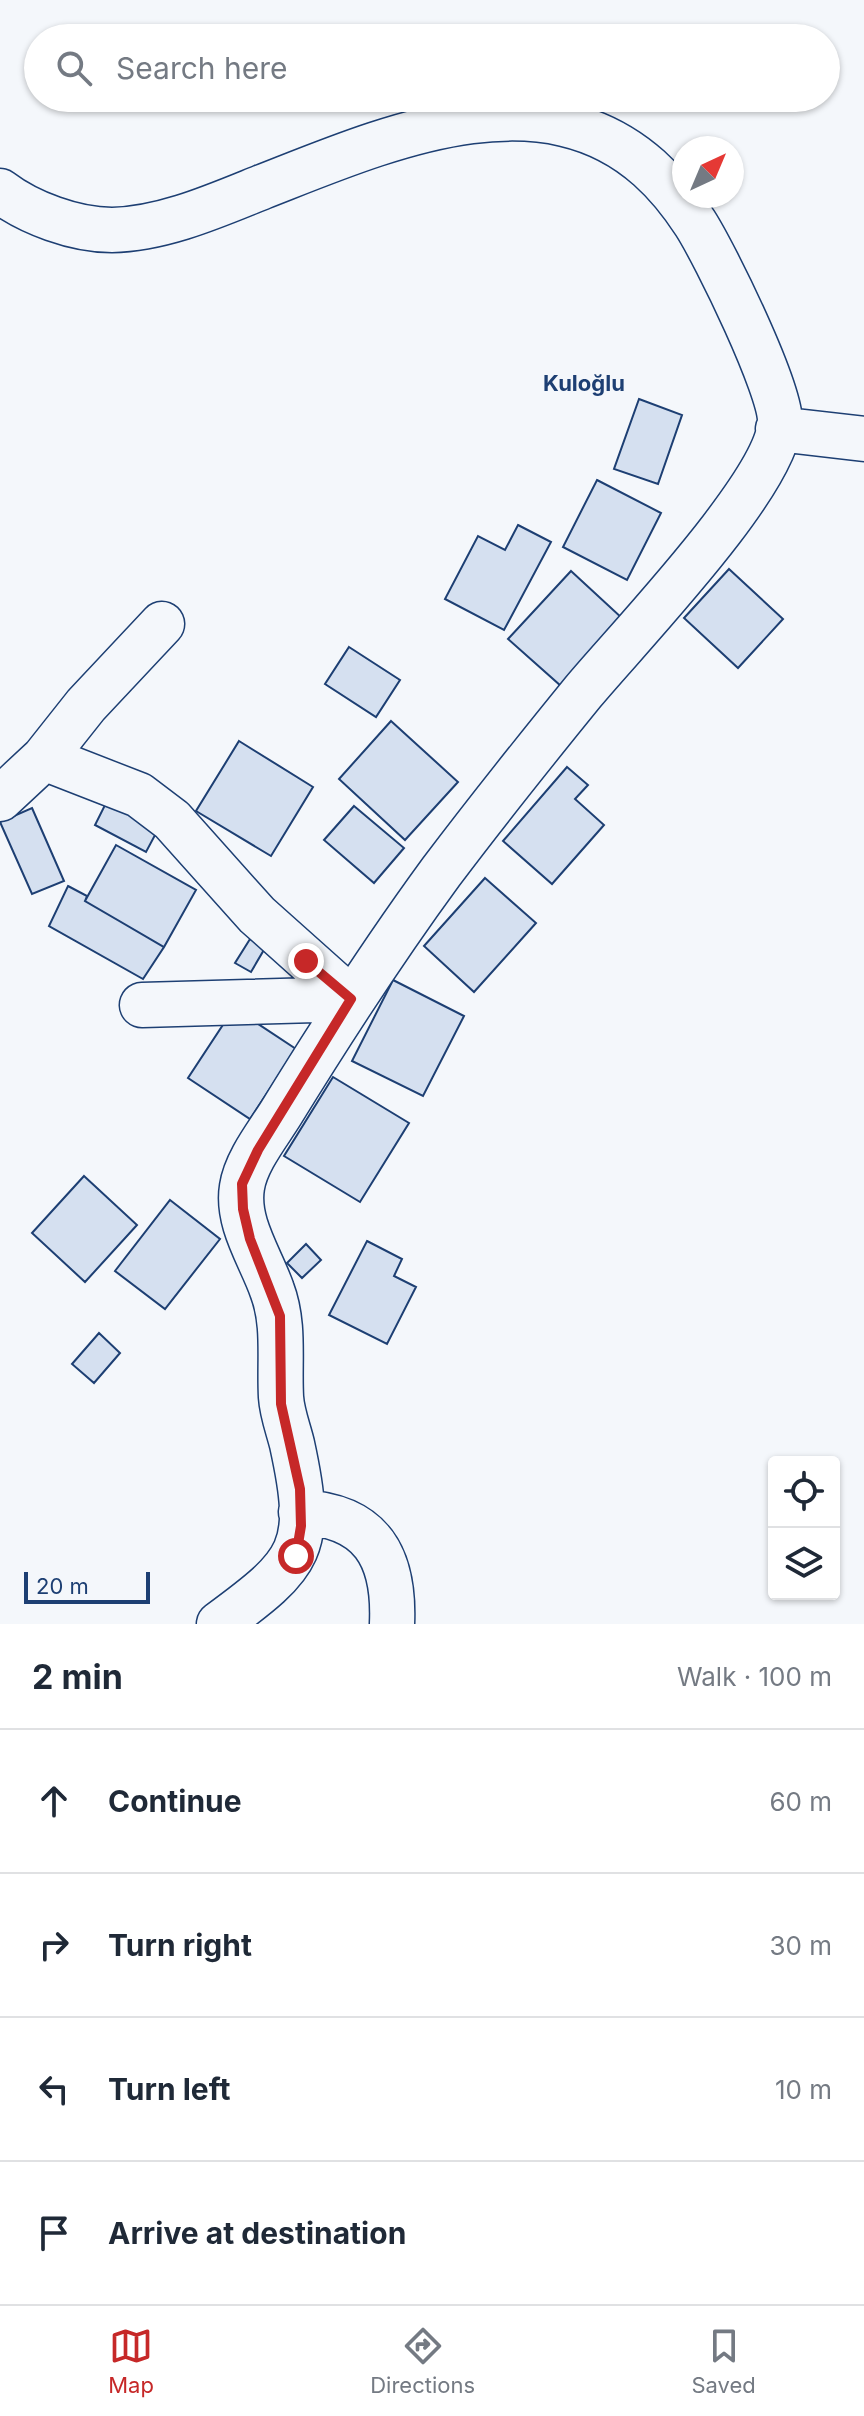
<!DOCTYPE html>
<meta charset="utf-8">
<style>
:root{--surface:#fff;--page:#f2f2f3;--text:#1f2937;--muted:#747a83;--line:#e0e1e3;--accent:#c62828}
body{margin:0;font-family:Inter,sans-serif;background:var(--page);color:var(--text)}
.controls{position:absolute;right:24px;bottom:24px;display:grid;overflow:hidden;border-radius:8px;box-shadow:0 2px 6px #0004}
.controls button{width:72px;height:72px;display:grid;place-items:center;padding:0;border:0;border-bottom:2px solid var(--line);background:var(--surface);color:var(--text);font:40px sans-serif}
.compass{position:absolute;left:672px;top:136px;width:72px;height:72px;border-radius:50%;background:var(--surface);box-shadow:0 2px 6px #0004;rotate:44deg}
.scale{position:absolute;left:24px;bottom:20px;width:126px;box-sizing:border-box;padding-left:8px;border:4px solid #1d3f73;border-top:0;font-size:22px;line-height:28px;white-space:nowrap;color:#1d3f73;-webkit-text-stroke:6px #f4f7fb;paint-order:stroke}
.stop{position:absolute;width:24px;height:24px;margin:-18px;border:6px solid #c62828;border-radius:50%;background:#fff}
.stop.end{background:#c62828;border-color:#fff;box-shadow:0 2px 8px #0008}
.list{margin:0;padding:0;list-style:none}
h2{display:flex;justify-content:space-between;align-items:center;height:104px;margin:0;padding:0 32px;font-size:34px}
h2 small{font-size:26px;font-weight:400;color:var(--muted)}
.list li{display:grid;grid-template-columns:52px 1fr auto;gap:24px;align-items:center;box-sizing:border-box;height:144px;padding:0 32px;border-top:2px solid var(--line)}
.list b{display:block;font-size:30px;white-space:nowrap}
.list em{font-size:26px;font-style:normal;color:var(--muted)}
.icon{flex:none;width:44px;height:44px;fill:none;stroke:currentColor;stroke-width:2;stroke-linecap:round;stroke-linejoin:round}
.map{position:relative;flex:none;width:864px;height:1624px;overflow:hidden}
.search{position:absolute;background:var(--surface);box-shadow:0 2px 6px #0004;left:24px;right:24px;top:24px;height:88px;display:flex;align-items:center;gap:20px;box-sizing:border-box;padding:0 28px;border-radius:44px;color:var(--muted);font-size:30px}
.sheet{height:680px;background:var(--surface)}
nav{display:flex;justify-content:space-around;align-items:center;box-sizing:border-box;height:112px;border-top:2px solid var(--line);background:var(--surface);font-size:22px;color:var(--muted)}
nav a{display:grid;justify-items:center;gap:4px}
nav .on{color:var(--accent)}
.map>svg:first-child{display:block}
.building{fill:#d5e0f0;stroke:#1d3f73;stroke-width:2}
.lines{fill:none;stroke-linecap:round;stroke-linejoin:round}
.minor-casing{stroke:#1d3f73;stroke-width:47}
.minor{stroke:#f4f7fb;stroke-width:44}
.route{stroke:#c62828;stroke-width:10}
.labels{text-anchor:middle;stroke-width:6;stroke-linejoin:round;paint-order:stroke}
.neighbourhood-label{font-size:22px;font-weight:bold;fill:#1d3f73;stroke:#f4f7fb}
</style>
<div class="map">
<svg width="864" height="1624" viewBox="0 0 864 1624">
<rect width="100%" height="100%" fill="#f4f7fb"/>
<path class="building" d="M 639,399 L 682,415 L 658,484 L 614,469 Z
M 597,480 L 661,513 L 627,580 L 563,547 Z
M 518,525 L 551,542 L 504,630 L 445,599 L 478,536 L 505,550 Z
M 729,569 L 783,619 L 738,668 L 684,618 Z
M 571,571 L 623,619 L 561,686 L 508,639 Z
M 349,647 L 400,680 L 376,717 L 325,684 Z
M 391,721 L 458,782 L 405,840 L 339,779 Z
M 239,741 L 313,787 L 271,856 L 196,811 Z
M 567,767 L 588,785 L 575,799 L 604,825 L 552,884 L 503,841 Z
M 110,795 L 162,822 L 146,852 L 95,825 Z
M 354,806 L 404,848 L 374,883 L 324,840 Z
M 32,808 L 64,881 L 32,894 L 0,822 Z
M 116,845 L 196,890 L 164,947 L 85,901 Z
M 485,878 L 536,923 L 474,992 L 424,946 Z
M 68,886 L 87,896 L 85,901 L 164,947 L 143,979 L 49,926 Z
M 250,939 L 265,948 L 251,972 L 235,963 Z
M 393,980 L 464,1016 L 423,1096 L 352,1061 Z
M 234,1008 L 296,1049 L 250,1119 L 188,1078 Z
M 333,1077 L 409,1123 L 360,1202 L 284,1156 Z
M 84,1176 L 137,1225 L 85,1282 L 32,1233 Z
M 170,1200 L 220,1239 L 165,1309 L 115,1271 Z
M 367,1241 L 402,1259 L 394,1276 L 416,1287 L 387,1344 L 329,1315 Z
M 306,1244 L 321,1260 L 302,1278 L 287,1263 Z
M 99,1333 L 120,1353 L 94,1383 L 72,1364 Z"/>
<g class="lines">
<g class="minor-casing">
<path id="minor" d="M 0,191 C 29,213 75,230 112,230 C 163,229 215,206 262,187 C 380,141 538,69 649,168 C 667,184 682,203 695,223 C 715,254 781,389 780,422 C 777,484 627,639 583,692 C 535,751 487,811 441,872 C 384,950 332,1030 281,1113 C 268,1134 246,1161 242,1187 C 236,1223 261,1258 272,1290 C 285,1324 279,1361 281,1397 C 282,1413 288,1428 292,1444 C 315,1549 302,1563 219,1624
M 778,429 L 864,439
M 44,758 L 86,705 L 162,624
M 0,799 L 44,758 L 139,795 L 172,820 L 257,915 L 351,999
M 142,1005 L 351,999
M 301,1512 C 371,1516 395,1556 392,1624"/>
</g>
<use href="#minor" class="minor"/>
</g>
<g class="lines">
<path class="route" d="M 296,1556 L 301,1526 L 300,1489 L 281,1404 L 280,1316 L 250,1239 L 243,1209 L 242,1184 L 258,1150 L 351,999 L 306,961"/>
</g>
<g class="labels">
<g class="neighbourhood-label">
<text x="584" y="391">Kuloğlu</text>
</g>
</g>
</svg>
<div class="controls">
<button><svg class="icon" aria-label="locate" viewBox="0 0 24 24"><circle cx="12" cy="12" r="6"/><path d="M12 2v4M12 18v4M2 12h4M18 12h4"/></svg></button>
<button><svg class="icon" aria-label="layers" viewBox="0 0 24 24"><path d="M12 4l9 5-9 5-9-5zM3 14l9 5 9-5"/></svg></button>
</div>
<svg class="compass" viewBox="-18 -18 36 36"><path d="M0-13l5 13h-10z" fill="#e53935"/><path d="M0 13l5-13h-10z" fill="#747a83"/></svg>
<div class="scale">20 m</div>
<div class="stop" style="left:296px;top:1556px"></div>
<div class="stop end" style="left:306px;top:961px"></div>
<div class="search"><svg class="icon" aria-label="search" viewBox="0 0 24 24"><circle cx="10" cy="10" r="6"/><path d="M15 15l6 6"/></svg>Search here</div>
</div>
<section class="sheet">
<h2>2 min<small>Walk · 100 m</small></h2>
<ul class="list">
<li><svg class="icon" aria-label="ahead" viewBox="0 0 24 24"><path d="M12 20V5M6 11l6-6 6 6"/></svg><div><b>Continue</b></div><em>60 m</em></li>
<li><svg class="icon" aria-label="right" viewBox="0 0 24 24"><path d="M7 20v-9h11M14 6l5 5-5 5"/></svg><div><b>Turn right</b></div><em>30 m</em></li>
<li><svg class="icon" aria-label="left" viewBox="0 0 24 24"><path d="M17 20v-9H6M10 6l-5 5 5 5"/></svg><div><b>Turn left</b></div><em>10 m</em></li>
<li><svg class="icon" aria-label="arrive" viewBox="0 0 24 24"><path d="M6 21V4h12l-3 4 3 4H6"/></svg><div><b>Arrive at destination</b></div></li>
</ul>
</section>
<nav>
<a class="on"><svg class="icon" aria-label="map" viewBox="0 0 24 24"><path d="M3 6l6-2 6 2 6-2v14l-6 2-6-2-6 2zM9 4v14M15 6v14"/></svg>Map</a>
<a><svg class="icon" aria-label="directions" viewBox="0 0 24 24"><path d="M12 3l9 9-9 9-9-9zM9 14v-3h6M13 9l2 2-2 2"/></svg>Directions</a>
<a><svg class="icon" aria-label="saved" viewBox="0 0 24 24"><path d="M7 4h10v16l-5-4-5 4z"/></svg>Saved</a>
</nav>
